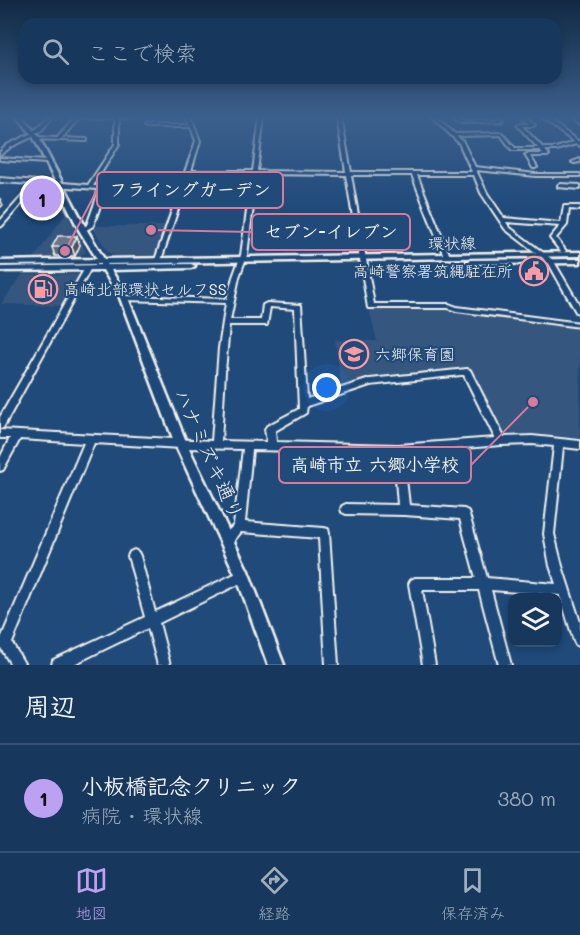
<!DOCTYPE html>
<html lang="ja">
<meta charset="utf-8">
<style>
:root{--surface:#17385c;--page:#203f62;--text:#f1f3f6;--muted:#9eacbb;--line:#365272;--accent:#bca0f2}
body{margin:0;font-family:Mali,"Klee One",sans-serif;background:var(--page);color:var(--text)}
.controls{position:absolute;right:18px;bottom:18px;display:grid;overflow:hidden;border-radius:12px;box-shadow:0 3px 9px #0003}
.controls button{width:54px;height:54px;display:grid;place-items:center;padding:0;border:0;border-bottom:2px solid var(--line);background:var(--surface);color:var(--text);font:30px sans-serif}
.you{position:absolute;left:327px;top:388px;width:21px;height:21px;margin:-15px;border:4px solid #fff;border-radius:50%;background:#1a73e8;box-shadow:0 0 0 9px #1a73e833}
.badge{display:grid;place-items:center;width:39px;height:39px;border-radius:50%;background:var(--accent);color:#111;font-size:20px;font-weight:700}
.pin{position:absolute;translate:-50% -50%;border:3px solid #fff;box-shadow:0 2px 6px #0006}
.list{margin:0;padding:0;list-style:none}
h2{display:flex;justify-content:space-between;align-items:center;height:78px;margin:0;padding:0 24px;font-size:26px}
h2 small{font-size:20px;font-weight:400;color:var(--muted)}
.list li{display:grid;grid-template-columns:39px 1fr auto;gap:18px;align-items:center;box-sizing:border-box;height:108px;padding:0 24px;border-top:2px solid var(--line)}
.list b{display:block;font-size:22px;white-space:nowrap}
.list p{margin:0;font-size:20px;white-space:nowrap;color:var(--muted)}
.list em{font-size:20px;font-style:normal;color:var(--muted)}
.icon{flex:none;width:33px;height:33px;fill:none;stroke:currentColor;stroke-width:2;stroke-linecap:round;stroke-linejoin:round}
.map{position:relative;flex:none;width:580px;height:665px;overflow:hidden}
.search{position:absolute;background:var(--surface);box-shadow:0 3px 9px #0003;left:18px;right:18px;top:18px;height:66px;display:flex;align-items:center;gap:15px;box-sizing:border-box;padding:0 21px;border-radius:18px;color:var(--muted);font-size:22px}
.sheet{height:186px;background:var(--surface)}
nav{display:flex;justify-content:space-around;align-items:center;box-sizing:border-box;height:84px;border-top:2px solid var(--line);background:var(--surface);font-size:16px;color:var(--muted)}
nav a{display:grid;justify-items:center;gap:3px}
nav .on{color:var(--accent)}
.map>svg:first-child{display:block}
.built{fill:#35577e}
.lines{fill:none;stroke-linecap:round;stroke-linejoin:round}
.stream{stroke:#8aa9be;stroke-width:2}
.minor-casing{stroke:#f4f1e8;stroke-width:4}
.tertiary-casing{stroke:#f4f1e8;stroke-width:5}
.minor{fill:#1f4a7a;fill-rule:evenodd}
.tertiary{fill:#1f4a7a;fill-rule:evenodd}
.wall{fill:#5a6575;stroke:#f4f1e8;stroke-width:1.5}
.shaded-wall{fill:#4a525f;stroke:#f4f1e8;stroke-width:1.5}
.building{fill:#697588;stroke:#f4f1e8;stroke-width:1.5}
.labels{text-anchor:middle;stroke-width:4.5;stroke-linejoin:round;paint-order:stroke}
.street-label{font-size:16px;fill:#f4f1e8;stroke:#1f4a7a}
.poi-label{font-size:16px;fill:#f4f1e8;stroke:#1f4a7a;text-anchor:start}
.near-street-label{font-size:20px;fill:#f4f1e8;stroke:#1f4a7a}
.leader{fill:none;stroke:#d87a9a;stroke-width:2}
.callout-dot{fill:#d87a9a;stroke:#1f4a7a;stroke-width:2}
.callout{fill:#1f4a7a;stroke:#d87a9a;stroke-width:2}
.callout-label{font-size:18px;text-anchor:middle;font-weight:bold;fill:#f4f1e8}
</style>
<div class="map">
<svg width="580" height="665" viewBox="0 0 580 665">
<rect width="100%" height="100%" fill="#1f4a7a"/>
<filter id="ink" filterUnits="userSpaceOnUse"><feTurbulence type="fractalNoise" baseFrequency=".0167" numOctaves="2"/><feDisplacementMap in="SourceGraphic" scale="12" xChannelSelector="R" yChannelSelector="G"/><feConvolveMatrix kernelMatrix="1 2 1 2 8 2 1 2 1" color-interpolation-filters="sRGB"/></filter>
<g filter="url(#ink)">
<path class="built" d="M 37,185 L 52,186 L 66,210 L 16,209 Z
M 67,212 L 86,252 L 78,257 L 34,258 Z
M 94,226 L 166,226 L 156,255 L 117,256 L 109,253 L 92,227 Z
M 81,274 L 64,306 L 1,304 L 22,275 Z
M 369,309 L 449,309 L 580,327 L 580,438 L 501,432 L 468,369 L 371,378 L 341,388 L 335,340 L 377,341 Z"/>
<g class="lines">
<path class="stream" d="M 49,186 L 53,186 L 68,213"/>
<g class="minor-casing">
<path id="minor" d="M 48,117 L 52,117 L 41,131 L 35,133 L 36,134 L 36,135 L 11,147 L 0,155 L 0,152 L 7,145 L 32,133 L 31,132 C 40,127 41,125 48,117 Z
M 76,117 L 134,117 L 132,118 L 119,118 L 119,144 L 93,186 L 180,186 L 196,141 L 191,127 L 146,127 L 144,126 L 146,125 L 190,125 L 187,117 L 191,117 L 200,141 L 191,171 L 253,171 L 260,117 L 264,117 L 257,171 L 346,172 L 337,117 L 341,117 L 351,172 L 472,172 L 459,143 L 432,117 L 436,117 L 455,134 L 502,133 L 515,148 L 538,148 L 517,125 L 519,124 L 529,124 L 522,117 L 526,117 L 535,125 L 533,126 L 522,126 L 543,148 L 556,148 L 574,142 L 540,117 L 545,117 L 578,141 L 580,141 L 580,146 L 576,144 L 556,150 L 545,150 L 549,155 L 547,156 L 530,156 L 537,167 L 535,168 L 533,168 L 525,155 L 527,154 L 543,154 L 540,150 L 512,150 L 501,135 L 457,136 L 463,142 L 475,167 L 536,174 L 580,174 L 580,176 L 536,176 L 476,170 L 487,193 L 504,218 L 561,223 L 564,206 L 580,206 L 580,210 L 569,209 L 567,225 L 556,238 L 566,251 L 563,253 L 561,252 L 550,238 L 560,226 L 506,222 L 509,227 L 553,260 L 580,306 L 580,314 L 576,312 L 548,262 L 505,229 L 481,193 L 474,175 L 417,175 L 450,256 L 447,258 L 444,256 L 412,175 L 351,175 L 374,304 L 449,304 L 457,307 L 580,323 L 580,327 L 456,311 L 448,308 L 368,308 L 346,175 L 257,174 L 247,255 L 239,277 L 230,320 L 261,320 L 263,305 L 267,303 L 301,305 L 307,399 L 370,379 L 467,369 L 470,370 L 471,372 L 504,437 L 532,436 L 580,441 L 580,449 L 563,447 L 554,534 L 562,566 L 580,622 L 580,647 L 576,645 L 574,641 L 560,595 L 491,590 L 511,665 L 499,665 L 479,590 L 422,590 L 435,665 L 423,665 L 409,584 L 411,580 L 415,578 L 476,578 L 460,519 L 404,515 L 346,514 L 342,512 L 341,509 L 342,506 L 346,504 L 398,505 L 394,453 L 252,450 L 245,522 L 324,528 L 328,529 L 329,533 L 338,665 L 326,665 L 319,538 L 241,532 L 232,543 L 228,544 L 224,543 L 223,539 L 224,535 L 234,525 L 243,449 L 181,448 L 94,443 L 12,643 L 25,665 L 11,665 L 1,648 L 0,641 L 84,443 L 20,439 L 3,470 L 0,471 L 0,458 L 10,438 L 0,438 L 0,430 L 212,441 L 219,348 L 226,303 L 124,300 L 121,298 L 124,296 L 227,299 L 233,277 L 241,255 L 252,174 L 190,173 L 161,260 L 158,262 L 155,260 L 179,190 L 103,190 L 102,200 L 93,226 L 83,232 L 80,230 L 87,225 L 96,200 L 98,189 L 38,185 L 2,226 L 0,227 L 0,221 L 33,184 L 0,182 L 0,178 L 88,185 L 115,144 L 115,118 L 79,118 L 62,138 L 87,139 L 87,141 L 85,141 L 36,139 L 34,138 L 36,137 L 57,138 ZM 270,307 L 295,309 L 299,409 L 267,426 L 265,429 L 267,442 L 221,441 L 225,372 L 229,325 L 267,325 ZM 461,375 L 464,375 L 495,438 L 398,445 L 276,442 L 275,431 L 306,413 L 307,406 L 370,385 ZM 532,444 L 554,446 L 544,534 L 550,566 L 556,584 L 487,578 L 468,511 L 464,509 L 409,505 L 403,453 L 501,445 Z
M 452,117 L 457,117 L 463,121 L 499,119 L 497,117 L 501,117 L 504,120 L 502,121 L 462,123 Z
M 567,117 L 572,117 L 580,122 L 580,125 Z
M 0,158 L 47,161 L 49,162 L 47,163 L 0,160 Z
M 580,159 L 580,162 L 574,163 L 572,162 Z
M 560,184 L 580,185 L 580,189 L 558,187 L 558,185 Z
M 88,266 L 91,268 L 3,428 L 0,429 L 0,417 L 85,268 Z
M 134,550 L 138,552 L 140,556 L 155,612 L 243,570 L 247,572 L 249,576 L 247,580 L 159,623 L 170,665 L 158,665 L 148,628 L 72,665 L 52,665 L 53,660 L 145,617 L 128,556 L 130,552 Z"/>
</g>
<g class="tertiary-casing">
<path id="tertiary" d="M 18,117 L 23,117 L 38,136 L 87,230 L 104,259 L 580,252 L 580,256 L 107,264 L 108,265 L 191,264 L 195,266 L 191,268 L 111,270 L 128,298 L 187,444 L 248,571 L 284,665 L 268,665 L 237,578 L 175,444 L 120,298 L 103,270 L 0,271 L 0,267 L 100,265 L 100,264 L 0,265 L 0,261 L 97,259 L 79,230 L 33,136 Z
M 580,259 L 580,263 L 471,264 L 467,262 L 471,260 Z"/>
</g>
<use href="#minor" class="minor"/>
<use href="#tertiary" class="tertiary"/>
</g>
<path class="wall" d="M 77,236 L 80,245 L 75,256 L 55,256 L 52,247 Z"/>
<path class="shaded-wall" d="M 0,198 L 3,205 L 0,208 Z
M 77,236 L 80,245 L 75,256 L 72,247 Z"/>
<path class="building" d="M 58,236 L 77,236 L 72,247 L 52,247 Z"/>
</g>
<linearGradient id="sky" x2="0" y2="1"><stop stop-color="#112943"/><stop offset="0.56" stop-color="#3c608d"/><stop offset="1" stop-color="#3c608d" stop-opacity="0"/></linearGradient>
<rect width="580" height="210" fill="url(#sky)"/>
<defs>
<g id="civic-ring" transform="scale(1.5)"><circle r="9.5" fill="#1f4a7a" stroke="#ff9aa2" stroke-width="1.5"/><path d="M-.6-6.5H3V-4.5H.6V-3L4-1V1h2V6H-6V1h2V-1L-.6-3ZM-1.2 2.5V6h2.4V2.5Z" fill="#ff9aa2"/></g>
<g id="fuel-ring" transform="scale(1.5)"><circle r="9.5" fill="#1f4a7a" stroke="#ff9aa2" stroke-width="1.5"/><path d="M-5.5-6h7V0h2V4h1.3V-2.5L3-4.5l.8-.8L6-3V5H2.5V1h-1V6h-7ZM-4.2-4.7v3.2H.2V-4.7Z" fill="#ff9aa2"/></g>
<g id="school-ring" transform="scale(1.5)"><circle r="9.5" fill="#1f4a7a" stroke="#ff9aa2" stroke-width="1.5"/><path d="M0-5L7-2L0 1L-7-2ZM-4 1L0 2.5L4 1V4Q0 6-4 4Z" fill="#ff9aa2"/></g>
</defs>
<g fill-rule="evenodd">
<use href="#civic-ring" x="534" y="271"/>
<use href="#fuel-ring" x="43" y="289"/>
<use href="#school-ring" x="354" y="354"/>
</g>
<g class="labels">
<g class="street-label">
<text transform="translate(452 243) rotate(-1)" y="6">環状線</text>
</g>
<g class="poi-label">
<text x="513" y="277" text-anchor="end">高崎警察署筑縄駐在所</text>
<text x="64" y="295">高崎北部環状セルフSS</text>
<text x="375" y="360">六郷保育園</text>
</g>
<g class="near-street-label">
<text transform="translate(209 454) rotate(66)" y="7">ハナミズキ通り</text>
</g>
</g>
<path class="leader" d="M65 251L97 190M151 230L252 232M533 402L471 465"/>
<g class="callout-dot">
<circle cx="65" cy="251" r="6"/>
<circle cx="151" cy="230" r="6"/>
<circle cx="533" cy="402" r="6"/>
</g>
<g class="callout">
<rect x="97" y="172" width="186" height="36" rx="6"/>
<rect x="252" y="214" width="158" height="36" rx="6"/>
<rect x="279" y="447" width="192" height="36" rx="6"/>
</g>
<g class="callout-label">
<text x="190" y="196">フライングガーデン</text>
<text x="331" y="238">セブン-イレブン</text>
<text x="375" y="471">高崎市立 六郷小学校</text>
</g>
</svg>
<div class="controls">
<button><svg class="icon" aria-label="layers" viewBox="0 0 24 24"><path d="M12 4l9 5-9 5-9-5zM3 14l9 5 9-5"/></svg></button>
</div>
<div class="you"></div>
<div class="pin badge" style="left:42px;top:198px">1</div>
<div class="search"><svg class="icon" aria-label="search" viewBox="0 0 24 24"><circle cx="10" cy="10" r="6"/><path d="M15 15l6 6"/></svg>ここで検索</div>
</div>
<section class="sheet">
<h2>周辺<small></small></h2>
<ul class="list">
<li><span class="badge">1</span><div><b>小板橋記念クリニック</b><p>病院 · 環状線</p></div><em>380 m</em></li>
</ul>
</section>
<nav>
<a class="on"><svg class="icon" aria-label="map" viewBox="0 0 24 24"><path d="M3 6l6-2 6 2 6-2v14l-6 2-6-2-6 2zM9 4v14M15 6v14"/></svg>地図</a>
<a><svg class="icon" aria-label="directions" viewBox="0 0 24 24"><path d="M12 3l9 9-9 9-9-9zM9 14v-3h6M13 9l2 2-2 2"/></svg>経路</a>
<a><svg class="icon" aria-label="saved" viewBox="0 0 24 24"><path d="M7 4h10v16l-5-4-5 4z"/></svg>保存済み</a>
</nav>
